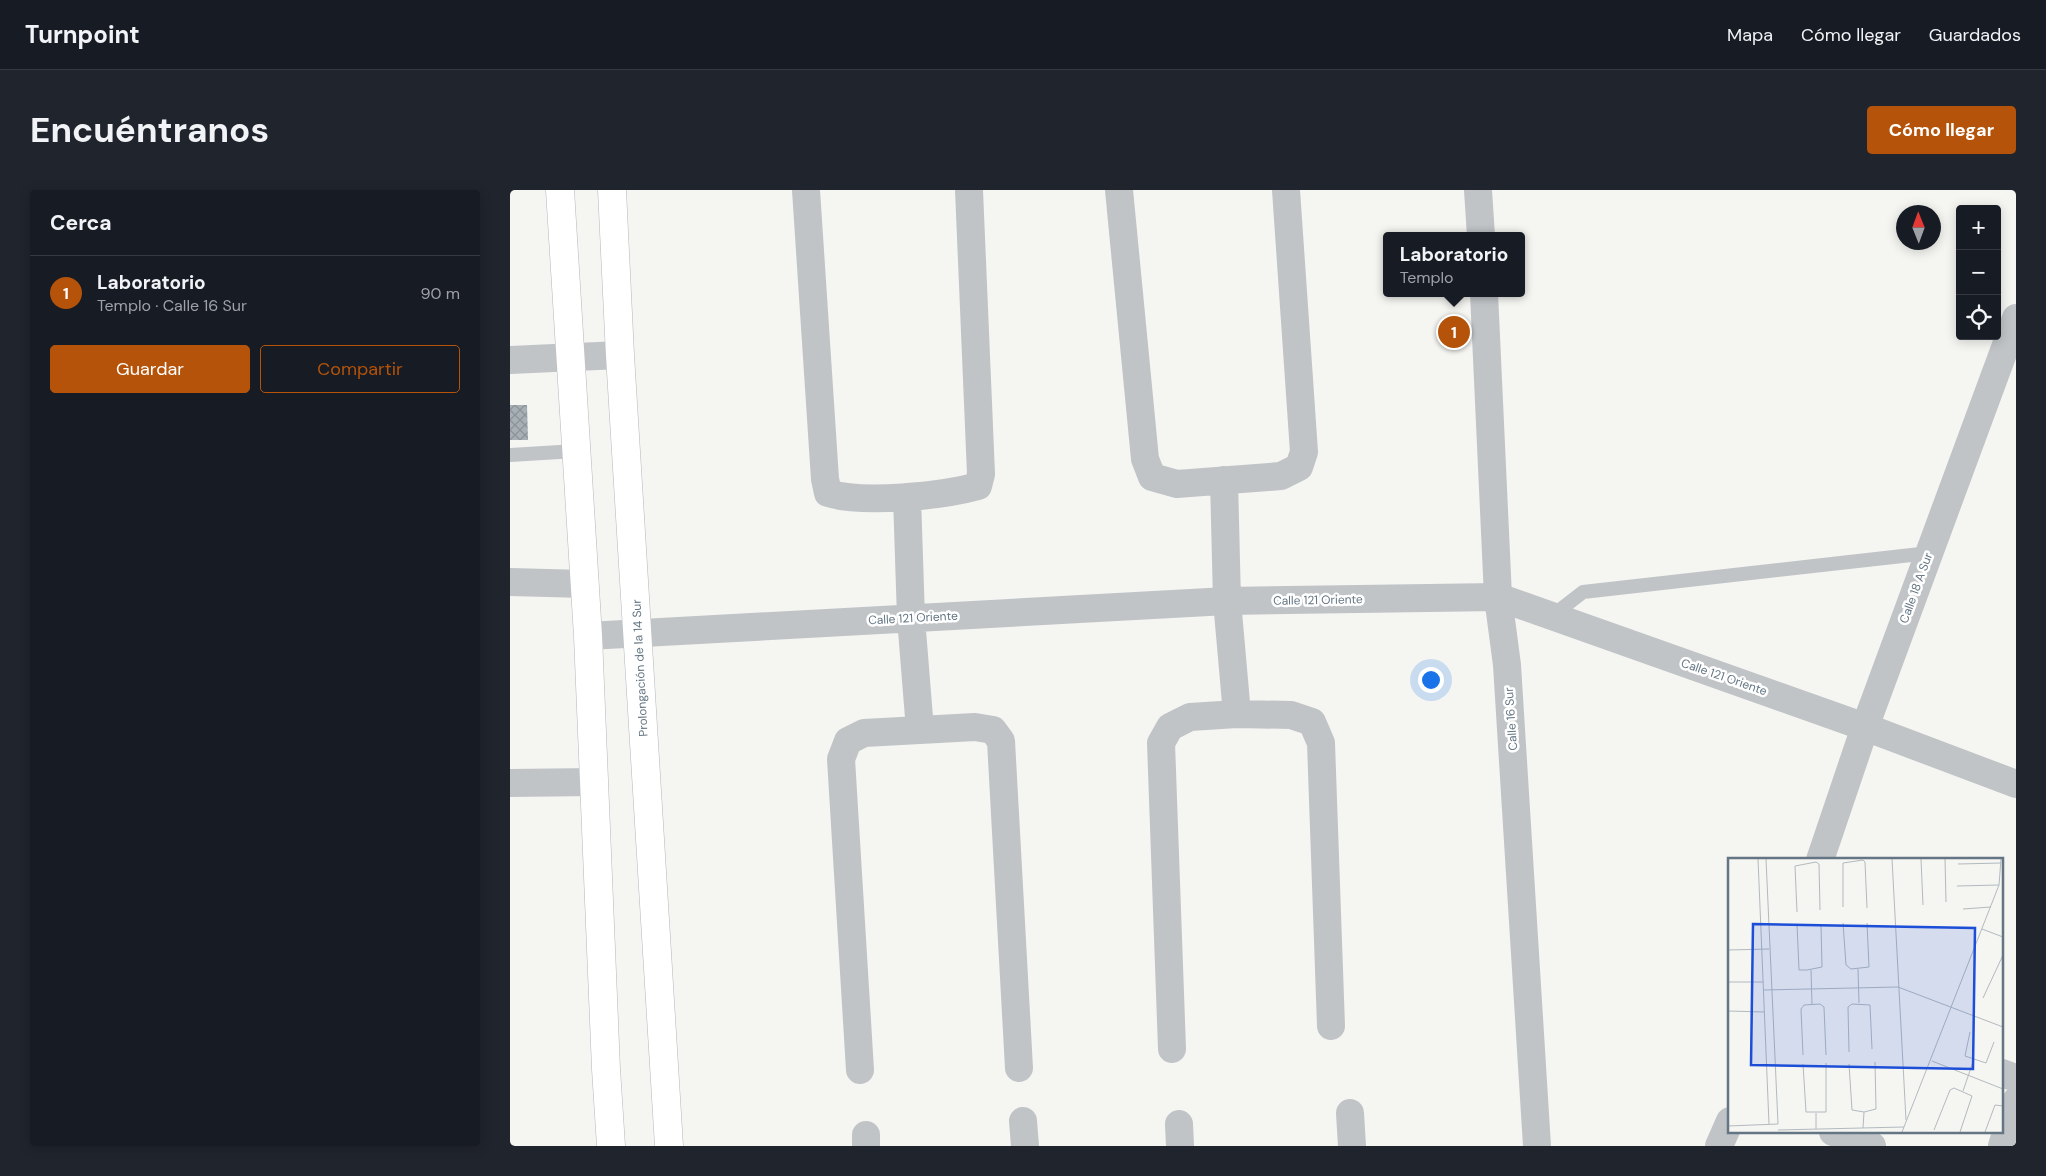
<!DOCTYPE html>
<html lang="es">
<meta charset="utf-8">
<style>
:root{--surface:#171b24;--page:#20242c;--text:#f1f3f6;--muted:#9ea1a6;--line:#363941;--accent:#b45309}
body{margin:0;font-family:"DM Sans",sans-serif;background:var(--page);color:var(--text)}
.controls{position:absolute;right:15px;top:15px;display:grid;overflow:hidden;border-radius:5px;box-shadow:0 2px 12px #0003}
.controls button{width:45px;height:45px;display:grid;place-items:center;padding:0;border:0;border-bottom:1px solid var(--line);background:var(--surface);color:var(--text);font:25px sans-serif}
.compass{position:absolute;left:1386px;top:15px;width:45px;height:45px;border-radius:50%;background:var(--surface);box-shadow:0 2px 12px #0003;rotate:359deg}
.you{position:absolute;left:920px;top:489px;width:18px;height:18px;margin:-12px;border:4px solid #fff;border-radius:50%;background:#1a73e8;box-shadow:0 0 0 8px #1a73e833}
.badge{display:grid;place-items:center;width:32px;height:32px;border-radius:50%;background:var(--accent);color:#fff;font-size:16px;font-weight:700}
.pin{position:absolute;translate:-50% -50%;border:2px solid #fff;box-shadow:0 1px 5px #0006}
.popup{position:absolute;left:873px;top:42px;width:142px;height:65px;box-sizing:border-box;display:grid;place-content:center;border-radius:5px;background:var(--surface);filter:drop-shadow(0 1px 4px #0005);font-size:16px;white-space:nowrap;color:var(--muted)}
.popup b{font-size:19px;color:var(--text)}
.popup::after{content:'';position:absolute;left:50%;top:100%;margin-left:-10px;border:10px solid transparent;border-top-color:var(--surface)}
.list{margin:0;padding:0;list-style:none}
h2{display:flex;justify-content:space-between;align-items:center;height:65px;margin:0;padding:0 20px;font-size:21px}
h2 small{font-size:16px;font-weight:400;color:var(--muted)}
.list li{display:grid;grid-template-columns:32px 1fr auto;gap:15px;align-items:center;box-sizing:border-box;height:75px;padding:0 20px;border-top:1px solid var(--line)}
.list b{display:block;font-size:19px;white-space:nowrap}
.list p{margin:0;font-size:16px;white-space:nowrap;color:var(--muted)}
.list em{font-size:16px;font-style:normal;color:var(--muted)}
.actions{display:flex;gap:10px;padding:15px 20px}
.actions a{flex:1;padding:11px 0;border:1px solid var(--accent);border-radius:5px;text-align:center;font-size:18px;color:var(--accent)}
.actions .main{background:var(--accent);color:#fff}
.icon{flex:none;width:28px;height:28px;fill:none;stroke:currentColor;stroke-width:2;stroke-linecap:round;stroke-linejoin:round}
.map{position:relative;flex:none;width:1506px;height:956px;overflow:hidden;border-radius:5px}
header{display:flex;align-items:center;gap:30px;box-sizing:border-box;height:70px;padding:0 25px;background:var(--surface);border-bottom:1px solid var(--line)}
header strong{font-size:24px}
nav{display:flex;gap:28px;margin-inline-start:auto;font-size:18px}
.intro{display:flex;align-items:center;justify-content:space-between;box-sizing:border-box;height:120px;padding:0 30px}
h1{margin:0;font-size:35px}
.button{padding:12px 22px;border-radius:5px;background:var(--accent);color:#fff;font-size:18px;font-weight:700}
main{display:flex;gap:30px;padding:0 30px}
aside{flex:1;background:var(--surface);border-radius:5px;box-shadow:0 2px 12px #0003}
.map>svg:first-child{display:block}
.building{fill:url(#building-cross-hatch)}
.lines{fill:none;stroke-linecap:round;stroke-linejoin:round}
.secondary-casing{stroke:#b2b8bc;stroke-width:29}
.service{stroke:#c0c4c7;stroke-width:14}
.minor{stroke:#c0c4c7;stroke-width:28}
.tertiary{stroke:#c0c4c7;stroke-width:28}
.secondary{stroke:#fff;stroke-width:28}
.labels{text-anchor:middle;stroke-width:5;stroke-linejoin:round;paint-order:stroke}
.street-label{font-size:12px;fill:#647683;stroke:#fff}
.inset-road{fill:none;stroke:#b2babf;stroke-width:1}
.view{fill:#1d4ed8;fill-opacity:0.15;stroke:#1d4ed8;stroke-width:2.5}
.inset-edge{fill:none;stroke:#647683;stroke-width:2.5}
</style>
<header>
<strong>Turnpoint</strong>
<nav><a>Mapa</a><a>Cómo llegar</a><a>Guardados</a></nav>
</header>
<div class="intro"><h1>Encuéntranos</h1><a class="button">Cómo llegar</a></div>
<main>
<aside>
<h2>Cerca<small></small></h2>
<ul class="list">
<li><span class="badge">1</span><div><b>Laboratorio</b><p>Templo · Calle 16 Sur</p></div><em>90 m</em></li>
</ul>
<div class="actions"><a class="main">Guardar</a><a>Compartir</a></div>
</aside>
<div class="map">
<svg width="1506" height="956" viewBox="0 0 1506 956">
<defs>
<pattern id="building-cross-hatch" width="8" height="8" patternUnits="userSpaceOnUse" patternTransform="scale(1.25)"><rect width="8" height="8" fill="#a7b0b5"/><path d="M0 0l8 8M0 8l8-8" fill="none" stroke="#8c9499"/></pattern>
</defs>
<rect width="100%" height="100%" fill="#f5f5f2"/>
<path class="building" d="M 0,215 L 17,215 L 18,250 L 0,250 Z"/>
<g class="lines">
<g class="secondary-casing">
<path id="secondary" d="M 50,0 L 78,446 L 96,879 L 101,956
M 102,0 L 110,165 L 159,956"/>
</g>
<path class="service" d="M 0,265 L 66,261
M 1042,426 L 1073,402 L 1419,363"/>
<path class="minor" d="M 296,0 L 315,289 L 318,303 C 353,314 432,306 468,296 L 471,284 L 459,0
M 609,0 L 635,269 L 642,287 L 667,294 L 771,286 L 789,277 L 794,262 L 776,0
M 0,170 L 110,165
M 714,290 L 717,411 L 727,524
M 397,307 L 401,428 L 410,540
M 0,392 L 75,394
M 78,446 L 717,411 L 988,407 L 1355,537 L 1506,594
M 0,593 L 84,592
M 662,859 L 651,553 L 660,537 L 680,527 L 727,524 L 781,525 L 802,532 L 811,553 L 821,836
M 350,880 L 331,569 L 338,551 L 354,543 L 465,537 L 483,540 L 491,551 L 509,878
M 1492,883 L 1506,888
M 840,923 L 842,956
M 513,931 L 515,956
M 669,934 L 670,956
M 1323,942 L 1362,956
M 356,945 L 356,956
M 1492,956 L 1506,911"/>
<path class="tertiary" d="M 968,0 L 971,46
M 974,103 L 988,407 L 997,475 L 1027,956
M 1310,670 L 1355,537 L 1506,128
M 1209,956 L 1220,931"/>
<use href="#secondary" class="secondary"/>
</g>
<g class="labels">
<g class="street-label">
<text transform="translate(1406 398) rotate(-70)" y="4">Calle 18 A Sur</text>
<text transform="translate(808 410) rotate(-1)" y="4">Calle 121 Oriente</text>
<text transform="translate(403 428) rotate(-3)" y="4">Calle 121 Oriente</text>
<text transform="translate(130 478) rotate(-93)" y="4">Prolongación de la 14 Sur</text>
<text transform="translate(1214 487) rotate(19)" y="4">Calle 121 Oriente</text>
<text transform="translate(1001 529) rotate(-94)" y="4">Calle 16 Sur</text>
</g>
</g>
<g transform="translate(1218 668)">
<rect width="275" height="275" fill="#f5f5f2"/>
<path class="inset-road" d="M 30,1 L 41,266M 164,1 L 178,262M 193,1 L 195,47M 217,1 L 218,44M 230,6 L 273,5M 229,28 L 271,27M 115,49 L 115,5 L 135,2 L 137,4 L 139,50M 235,51 L 263,49M 69,54 L 67,8 L 88,4 L 91,6 L 92,52M 115,65 L 118,107 L 123,111 L 141,109 L 139,65M 69,66 L 71,112 L 79,112 L 94,109 L 93,67M 254,71 L 275,79M 0,92 L 41,91M 130,111 L 131,145M 83,112 L 84,147M 0,124 L 35,124M 36,132 L 170,129 L 275,169M 255,140 L 275,97M 0,153 L 36,154M 242,174 L 237,198 L 258,205 L 266,184M 121,194 L 120,149 L 124,146 L 142,147 L 144,191M 75,197 L 73,151 L 76,147 L 92,146 L 96,149 L 98,197M 204,203 L 275,231M 75,206 L 78,254 L 98,254 L 98,205M 121,206 L 124,252 L 136,254 L 148,251 L 147,204M 235,233 L 246,201M 88,255 L 88,271M 0,268 L 50,266 L 38,1M 135,270 L 136,254M 50,272 L 176,269M 206,272 L 222,232 L 226,230 L 244,238 L 232,274M 174,274 L 271,27 L 273,1M 257,274 L 267,247 L 275,248"/>
<path class="view" d="M 25,66 L 247,70 L 245,211 L 23,207 Z"/>
<rect width="275" height="275" class="inset-edge"/>
</g>
</svg>
<div class="controls">
<button>+</button>
<button>−</button>
<button><svg class="icon" aria-label="locate" viewBox="0 0 24 24"><circle cx="12" cy="12" r="6"/><path d="M12 2v4M12 18v4M2 12h4M18 12h4"/></svg></button>
</div>
<svg class="compass" viewBox="-18 -18 36 36"><path d="M0-13l5 13h-10z" fill="#e53935"/><path d="M0 13l5-13h-10z" fill="#9ea1a6"/></svg>
<div class="you"></div>
<div class="pin badge" style="left:944px;top:142px">1</div>
<div class="popup"><b>Laboratorio</b>Templo</div>
</div>
</main>
